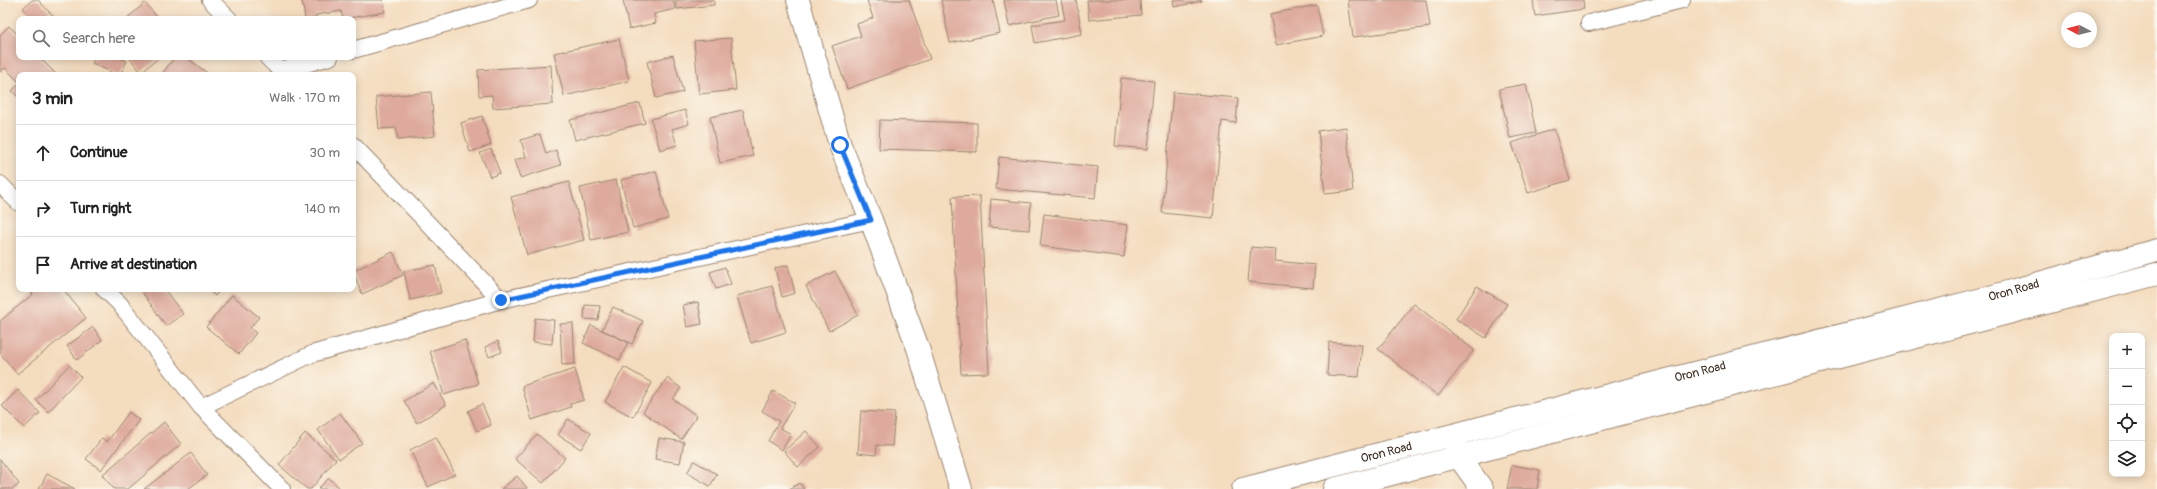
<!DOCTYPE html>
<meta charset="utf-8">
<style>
:root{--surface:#fff;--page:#f2f2f2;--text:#222;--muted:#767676;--line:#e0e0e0}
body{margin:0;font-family:Pangolin,sans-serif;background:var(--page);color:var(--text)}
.controls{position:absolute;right:12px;bottom:12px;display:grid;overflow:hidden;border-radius:8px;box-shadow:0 2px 10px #0003}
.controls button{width:36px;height:36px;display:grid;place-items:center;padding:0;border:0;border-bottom:1px solid var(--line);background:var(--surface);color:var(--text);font:20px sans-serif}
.compass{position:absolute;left:2061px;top:12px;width:36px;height:36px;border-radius:50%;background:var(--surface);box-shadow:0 2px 10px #0003;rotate:277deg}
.stop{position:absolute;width:12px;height:12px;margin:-9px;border:3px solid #1a73e8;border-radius:50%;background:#fff}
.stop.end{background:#1a73e8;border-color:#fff;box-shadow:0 1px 4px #0008}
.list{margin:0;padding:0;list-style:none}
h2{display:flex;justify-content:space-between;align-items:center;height:52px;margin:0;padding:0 16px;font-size:17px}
h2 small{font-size:13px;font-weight:400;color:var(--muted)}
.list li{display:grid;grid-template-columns:26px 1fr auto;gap:12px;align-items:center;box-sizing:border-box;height:56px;padding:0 16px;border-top:1px solid var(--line)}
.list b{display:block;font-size:15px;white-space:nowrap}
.list em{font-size:13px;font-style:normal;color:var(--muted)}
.icon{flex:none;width:22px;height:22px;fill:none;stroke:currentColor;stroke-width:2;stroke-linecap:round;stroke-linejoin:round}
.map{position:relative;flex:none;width:2157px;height:489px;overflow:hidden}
.search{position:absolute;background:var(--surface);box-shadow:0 2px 10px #0003;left:16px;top:16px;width:340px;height:44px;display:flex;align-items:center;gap:10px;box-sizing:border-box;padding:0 14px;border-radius:8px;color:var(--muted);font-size:15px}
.panel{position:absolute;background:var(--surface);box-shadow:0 2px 10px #0003;left:16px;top:72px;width:340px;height:220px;border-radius:8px}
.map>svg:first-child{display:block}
.building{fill:#deaa9d}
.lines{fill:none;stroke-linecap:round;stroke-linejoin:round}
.street-casing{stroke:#98836e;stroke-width:18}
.secondary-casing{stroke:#98836e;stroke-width:24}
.highway-casing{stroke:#98836e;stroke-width:24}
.street{stroke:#fff;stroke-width:16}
.secondary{stroke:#fff;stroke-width:22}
.highway{stroke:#fff;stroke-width:22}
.route{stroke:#1a73e8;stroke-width:5}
.labels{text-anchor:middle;stroke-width:3;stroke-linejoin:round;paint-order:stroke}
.street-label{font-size:12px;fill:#3b2a1e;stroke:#fbf7ec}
</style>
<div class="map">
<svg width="2157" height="489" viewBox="0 0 2157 489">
<rect width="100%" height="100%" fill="#fbf7ec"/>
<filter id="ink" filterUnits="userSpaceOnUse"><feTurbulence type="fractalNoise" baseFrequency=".025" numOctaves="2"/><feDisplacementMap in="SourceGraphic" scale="8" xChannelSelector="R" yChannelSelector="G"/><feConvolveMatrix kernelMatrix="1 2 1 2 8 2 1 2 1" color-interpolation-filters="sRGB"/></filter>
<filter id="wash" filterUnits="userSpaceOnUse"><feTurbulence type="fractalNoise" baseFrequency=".012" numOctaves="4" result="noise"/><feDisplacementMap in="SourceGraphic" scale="16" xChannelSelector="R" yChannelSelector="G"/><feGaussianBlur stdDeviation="0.9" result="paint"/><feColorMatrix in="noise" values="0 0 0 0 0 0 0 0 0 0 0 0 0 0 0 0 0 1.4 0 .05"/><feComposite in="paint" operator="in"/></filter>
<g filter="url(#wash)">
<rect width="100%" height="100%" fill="#f4dcbe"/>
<g id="blocks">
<path class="building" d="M 32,0 L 38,0 L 56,19 L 33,19 L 23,8 Z
M 302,0 L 383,0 L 385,12 L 343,19 L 341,11 L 316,15 L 316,18 L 305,19 Z
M 623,0 L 673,0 L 675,9 L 654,14 L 656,23 L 629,29 Z
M 675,0 L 714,0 L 714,5 L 677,9 Z
M 867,0 L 909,0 L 930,59 L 847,89 L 832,46 L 861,36 L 857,24 L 873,18 Z
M 941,0 L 993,0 L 1000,33 L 950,43 Z
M 1004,0 L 1056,0 L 1059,15 L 1009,26 Z
M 1061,0 L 1076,0 L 1082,34 L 1035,43 L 1032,25 L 1065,20 Z
M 1087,0 L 1140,0 L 1141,15 L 1089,20 Z
M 1173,0 L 1202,0 L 1202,1 L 1174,7 Z
M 1348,0 L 1426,0 L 1430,27 L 1353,37 Z
M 1533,0 L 1583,0 L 1584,9 L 1535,16 Z
M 145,3 L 159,19 L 126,19 Z
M 1317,5 L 1323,36 L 1276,45 L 1270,14 Z
M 9,26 L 19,36 L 19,57 L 39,57 L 57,75 L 19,75 L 19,82 L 5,68 L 0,72 L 0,35 Z
M 731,38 L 736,90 L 699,94 L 694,41 Z
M 619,39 L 629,81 L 564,96 L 554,53 Z
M 673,55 L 683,92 L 656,98 L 647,62 Z
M 95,57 L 118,57 L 127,61 L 120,75 L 117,75 L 92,63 Z
M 129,57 L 160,57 L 141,72 Z
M 175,57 L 186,57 L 210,75 L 161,75 Z
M 551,65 L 553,104 L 493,108 L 492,95 L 479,96 L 478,70 Z
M 1121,78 L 1154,81 L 1148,149 L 1115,146 Z
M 19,83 L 19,98 L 12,91 Z
M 1526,84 L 1536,133 L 1510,138 L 1499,89 Z
M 431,92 L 435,136 L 398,140 L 396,128 L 379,129 L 376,97 Z
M 1173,92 L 1238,98 L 1236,123 L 1222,121 L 1213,218 L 1162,213 Z
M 640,103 L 645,123 L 575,140 L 570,120 Z
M 685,110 L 689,124 L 672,129 L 677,145 L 660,150 L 651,119 Z
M 743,110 L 753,156 L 720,163 L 710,117 Z
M 482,116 L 491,145 L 470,152 L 461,123 Z
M 880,120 L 977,123 L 977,152 L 879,149 Z
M 1346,127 L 1353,191 L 1325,194 L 1318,131 Z
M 1554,129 L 1570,180 L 1528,193 L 1512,143 Z
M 540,134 L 546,154 L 556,150 L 561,165 L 520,178 L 514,160 L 526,157 L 521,140 Z
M 491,149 L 500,173 L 490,177 L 480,153 Z
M 999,157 L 1098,167 L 1095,198 L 996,189 Z
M 656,171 L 668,219 L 633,228 L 621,180 Z
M 616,180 L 628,232 L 591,240 L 580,188 Z
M 569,182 L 584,240 L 527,255 L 511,197 Z
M 980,196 L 989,373 L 961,374 L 952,197 Z
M 991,199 L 1031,203 L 1029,230 L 989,227 Z
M 1044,214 L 1128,225 L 1124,257 L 1040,246 Z
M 1251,247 L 1276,249 L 1275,261 L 1315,265 L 1313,288 L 1248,282 Z
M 393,252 L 403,275 L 362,294 L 353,271 Z
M 435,265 L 441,293 L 410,300 L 404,271 Z
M 788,265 L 795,293 L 782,297 L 775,268 Z
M 725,267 L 731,284 L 716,289 L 710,272 Z
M 835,271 L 858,315 L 829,331 L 806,286 Z
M 772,286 L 786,332 L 751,343 L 737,296 Z
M 1477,286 L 1507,304 L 1486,338 L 1456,319 Z
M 29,289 L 63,289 L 86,318 L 17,374 L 0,353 L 0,321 L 33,294 Z
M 140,289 L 164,289 L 183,314 L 166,326 Z
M 207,289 L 221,289 L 215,296 Z
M 232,295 L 259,317 L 250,328 L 256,333 L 239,354 L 206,327 Z
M 698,302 L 702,324 L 687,327 L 683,305 Z
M 1414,304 L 1474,350 L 1438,396 L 1378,349 Z
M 585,305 L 600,306 L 598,320 L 584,319 Z
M 613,307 L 643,321 L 632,344 L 602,330 Z
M 535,318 L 554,320 L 552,344 L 533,342 Z
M 573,323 L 575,364 L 562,365 L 560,324 Z
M 591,325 L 628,342 L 620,360 L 583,343 Z
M 93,327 L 102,340 L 77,360 L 67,346 Z
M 465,340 L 478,384 L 444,395 L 430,351 Z
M 498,341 L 502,352 L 489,357 L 485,347 Z
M 1329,342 L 1362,345 L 1359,377 L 1327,375 Z
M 69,365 L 81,377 L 48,412 L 36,400 Z
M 624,367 L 652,383 L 633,417 L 605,402 Z
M 575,369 L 584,400 L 570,404 L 571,407 L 532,420 L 522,386 Z
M 667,378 L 681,388 L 673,399 L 697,416 L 681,439 L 643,412 Z
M 434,383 L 446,405 L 417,423 L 404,401 Z
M 18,390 L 40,413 L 24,428 L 2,406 Z
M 773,391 L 795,403 L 780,428 L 791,434 L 782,450 L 768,441 L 779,421 L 762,411 Z
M 482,404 L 491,425 L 477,431 L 468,411 Z
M 861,411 L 895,413 L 892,446 L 877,445 L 876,455 L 858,453 Z
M 129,412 L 139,420 L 101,470 L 86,459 L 102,438 L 107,442 Z
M 340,413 L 362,443 L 339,459 L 318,430 Z
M 568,419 L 591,433 L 581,449 L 558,435 Z
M 164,422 L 181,444 L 128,489 L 114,489 L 102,475 Z
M 806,431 L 820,447 L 798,467 L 784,451 Z
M 305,433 L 336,459 L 311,489 L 307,489 L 279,465 Z
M 537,434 L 565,458 L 543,483 L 515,459 Z
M 436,437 L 455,474 L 428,487 L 410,450 Z
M 659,438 L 684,442 L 680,463 L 655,459 Z
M 191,453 L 207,475 L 188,489 L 144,489 Z
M 0,459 L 19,484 L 13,489 L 0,489 Z
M 694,461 L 717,474 L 710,486 L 687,473 Z
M 1512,465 L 1540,470 L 1537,489 L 1507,489 Z
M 47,474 L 75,489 L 39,489 Z
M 517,476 L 528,489 L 501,489 Z
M 329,478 L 341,489 L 318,489 Z
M 800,483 L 804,489 L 789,489 Z"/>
</g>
</g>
<g filter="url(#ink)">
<use href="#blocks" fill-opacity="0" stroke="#98836e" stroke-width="1"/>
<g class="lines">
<g class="street-casing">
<path id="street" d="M 210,0 L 229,19
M 1589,23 L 1682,0
M 353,50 L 529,0
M 267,57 L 285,75
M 281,71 L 330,57
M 353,145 L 501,300 L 871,220
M 0,184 L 19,203
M 104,289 L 119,303 L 201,407 L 282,489
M 201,407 L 312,354 L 501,300"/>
</g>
<g class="secondary-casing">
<path id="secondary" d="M 798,0 L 840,145 L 871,220 L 918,348 L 961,489
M 1454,438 L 1459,457 L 1482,489"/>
</g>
<g class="highway-casing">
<g id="highway">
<path id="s1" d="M 1243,489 L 1986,298 L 2157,250"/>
<path d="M 1334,489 L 2157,274"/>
</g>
</g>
<use href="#street" class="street"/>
<use href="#secondary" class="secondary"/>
<use href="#highway" class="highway"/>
</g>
</g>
<g class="lines" filter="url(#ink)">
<path class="route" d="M 501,300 L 871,220 L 840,145"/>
</g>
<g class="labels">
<g class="street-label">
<text dy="4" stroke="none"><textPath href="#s1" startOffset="796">Oron Road</textPath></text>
<text dy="4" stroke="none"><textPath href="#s1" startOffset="472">Oron Road</textPath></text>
<text dy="4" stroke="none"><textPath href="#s1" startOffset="148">Oron Road</textPath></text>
</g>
</g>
</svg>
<div class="controls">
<button>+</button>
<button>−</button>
<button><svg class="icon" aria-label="locate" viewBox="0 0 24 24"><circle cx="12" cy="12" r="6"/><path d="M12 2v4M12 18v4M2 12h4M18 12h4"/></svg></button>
<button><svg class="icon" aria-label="layers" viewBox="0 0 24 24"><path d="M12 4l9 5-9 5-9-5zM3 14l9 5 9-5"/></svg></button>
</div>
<svg class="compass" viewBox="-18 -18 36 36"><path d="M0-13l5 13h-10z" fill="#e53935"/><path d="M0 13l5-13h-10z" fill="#767676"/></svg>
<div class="stop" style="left:840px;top:145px"></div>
<div class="stop end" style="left:501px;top:300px"></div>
<div class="search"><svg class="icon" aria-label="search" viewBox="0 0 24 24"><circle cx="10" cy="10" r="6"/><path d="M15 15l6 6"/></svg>Search here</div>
<section class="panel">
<h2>3 min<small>Walk · 170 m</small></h2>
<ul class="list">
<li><svg class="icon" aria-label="ahead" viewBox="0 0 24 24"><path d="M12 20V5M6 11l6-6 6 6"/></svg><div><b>Continue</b></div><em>30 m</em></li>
<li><svg class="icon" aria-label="right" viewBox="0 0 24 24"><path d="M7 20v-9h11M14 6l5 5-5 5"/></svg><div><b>Turn right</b></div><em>140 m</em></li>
<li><svg class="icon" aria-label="arrive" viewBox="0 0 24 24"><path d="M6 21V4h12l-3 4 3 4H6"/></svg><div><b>Arrive at destination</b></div></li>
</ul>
</section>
</div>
